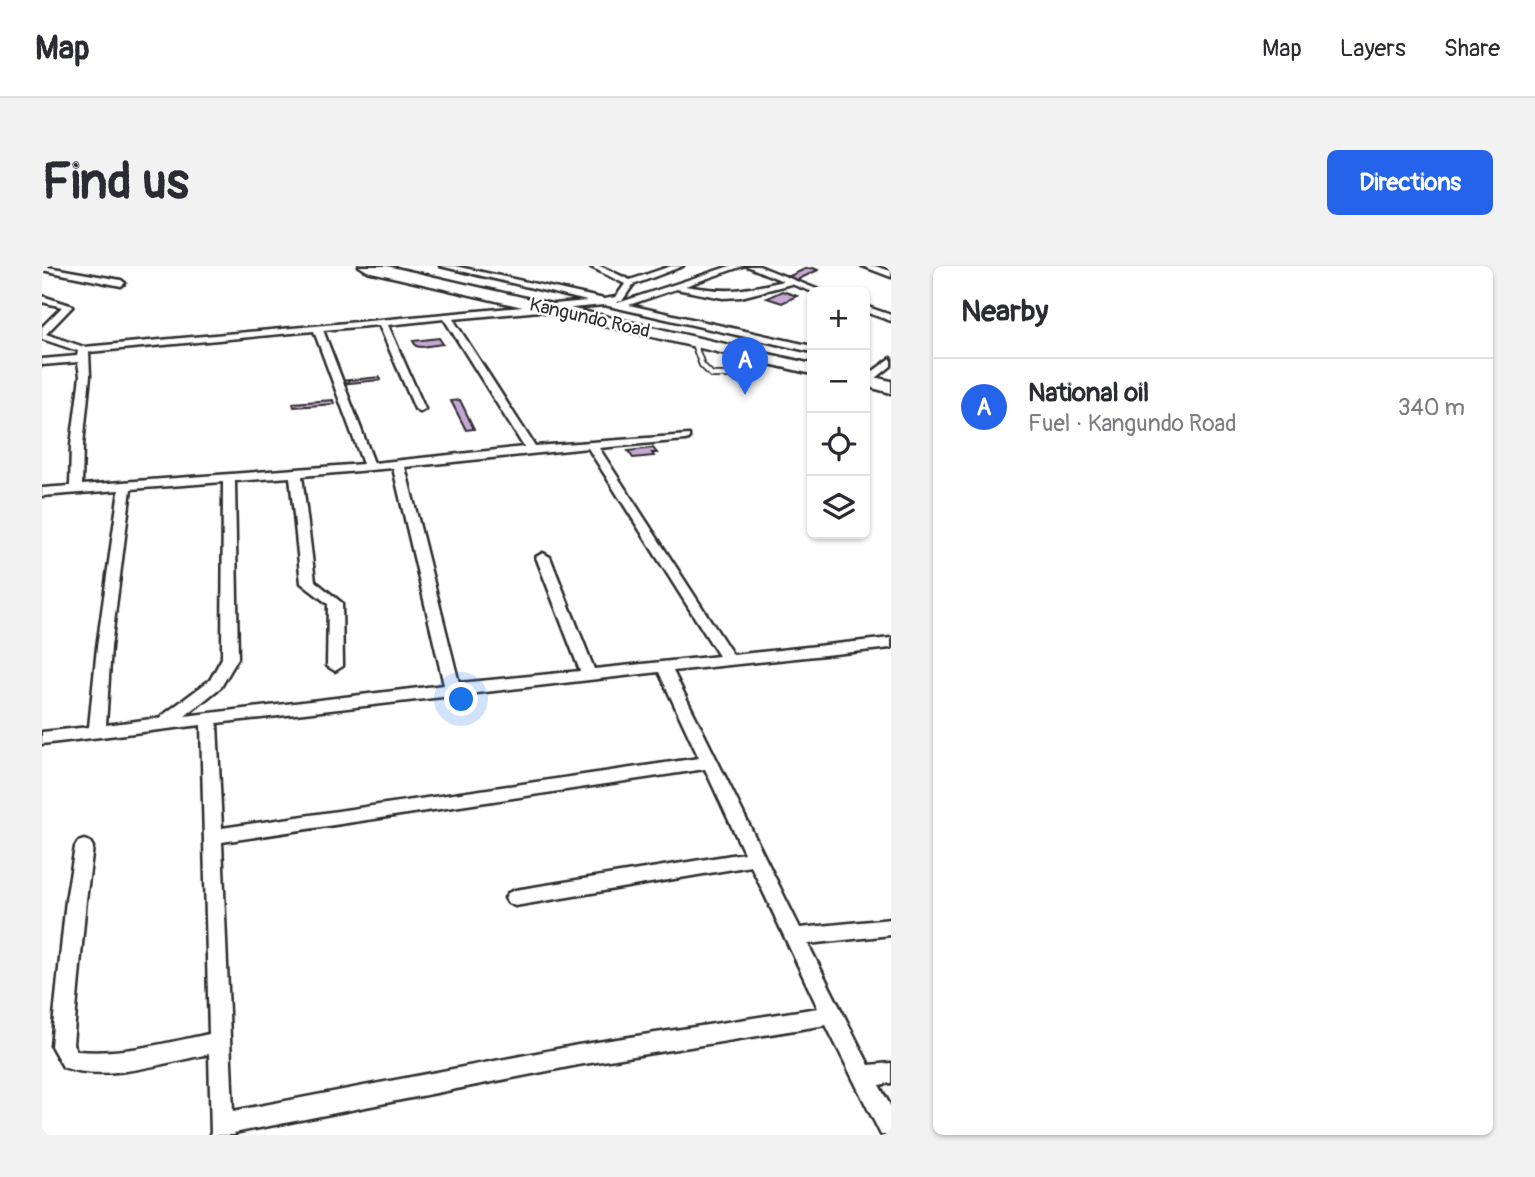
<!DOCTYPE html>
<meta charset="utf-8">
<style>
:root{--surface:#fff;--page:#f2f2f3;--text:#2b2b33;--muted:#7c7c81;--line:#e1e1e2;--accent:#2563eb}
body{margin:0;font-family:Pangolin,sans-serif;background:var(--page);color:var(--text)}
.controls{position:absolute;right:21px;top:21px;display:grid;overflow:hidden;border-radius:10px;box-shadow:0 2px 5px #0004}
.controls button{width:63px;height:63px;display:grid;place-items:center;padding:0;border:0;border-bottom:2px solid var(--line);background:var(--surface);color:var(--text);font:35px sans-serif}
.you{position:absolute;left:420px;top:434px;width:24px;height:24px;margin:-18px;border:5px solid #fff;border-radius:50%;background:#1a73e8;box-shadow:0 0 0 10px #1a73e833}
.badge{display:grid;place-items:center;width:46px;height:46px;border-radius:50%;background:var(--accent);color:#fff;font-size:23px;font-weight:700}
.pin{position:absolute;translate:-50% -58px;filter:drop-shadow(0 2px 4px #0008)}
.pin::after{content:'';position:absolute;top:37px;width:24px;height:21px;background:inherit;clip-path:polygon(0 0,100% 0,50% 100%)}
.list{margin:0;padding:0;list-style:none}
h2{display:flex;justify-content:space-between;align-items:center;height:91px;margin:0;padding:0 28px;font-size:30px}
h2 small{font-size:23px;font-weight:400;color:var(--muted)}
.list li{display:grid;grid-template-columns:46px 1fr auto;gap:21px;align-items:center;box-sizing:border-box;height:98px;padding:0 28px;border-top:2px solid var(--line)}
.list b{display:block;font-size:26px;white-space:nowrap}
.list p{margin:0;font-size:23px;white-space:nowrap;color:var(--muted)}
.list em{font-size:23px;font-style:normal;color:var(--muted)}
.icon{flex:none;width:38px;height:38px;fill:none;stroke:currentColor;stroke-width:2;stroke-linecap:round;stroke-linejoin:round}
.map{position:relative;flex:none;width:849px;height:869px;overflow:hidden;border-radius:10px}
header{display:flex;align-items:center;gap:42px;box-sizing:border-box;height:98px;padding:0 35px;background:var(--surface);border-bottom:2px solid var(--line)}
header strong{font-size:33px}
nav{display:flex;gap:38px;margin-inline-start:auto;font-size:24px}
.intro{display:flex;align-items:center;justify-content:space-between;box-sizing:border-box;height:168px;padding:0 42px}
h1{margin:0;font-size:49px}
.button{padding:18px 32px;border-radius:10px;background:var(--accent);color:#fff;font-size:24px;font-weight:700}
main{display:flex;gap:42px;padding:0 42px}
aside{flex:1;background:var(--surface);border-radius:10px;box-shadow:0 2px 5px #0004}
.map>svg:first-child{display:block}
.building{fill:#c7a8d4;stroke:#2b2b2b;stroke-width:2}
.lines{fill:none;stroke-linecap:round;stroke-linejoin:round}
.service-casing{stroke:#2b2b2b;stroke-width:8}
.minor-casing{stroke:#2b2b2b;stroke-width:5}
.trunk-casing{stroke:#2b2b2b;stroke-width:5}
.service{stroke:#fff;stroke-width:4.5}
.minor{fill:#fff;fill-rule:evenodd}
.trunk{fill:#fff;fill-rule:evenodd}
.labels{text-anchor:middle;stroke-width:5;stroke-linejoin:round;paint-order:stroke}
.far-street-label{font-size:19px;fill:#2b2b2b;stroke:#fff}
</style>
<header>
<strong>Map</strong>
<nav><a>Map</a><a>Layers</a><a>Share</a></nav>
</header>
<div class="intro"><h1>Find us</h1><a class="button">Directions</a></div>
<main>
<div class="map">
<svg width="849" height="869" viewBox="0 0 849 869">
<rect width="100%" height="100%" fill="#fff"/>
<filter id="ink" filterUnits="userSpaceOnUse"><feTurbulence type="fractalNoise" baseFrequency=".0143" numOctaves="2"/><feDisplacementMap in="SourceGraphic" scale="14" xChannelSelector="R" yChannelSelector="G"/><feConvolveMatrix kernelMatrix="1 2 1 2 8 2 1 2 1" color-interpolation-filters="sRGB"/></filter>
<g filter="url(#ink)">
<path class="building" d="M 771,2 L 776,4 L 753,15 L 743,12 L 763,3 Z
M 740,25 L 755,30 L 740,37 L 725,32 Z
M 397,72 L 401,78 L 379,81 L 374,80 L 371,75 Z
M 338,111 L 339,114 L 298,118 L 297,115 Z
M 291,134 L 292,138 L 252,141 L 251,137 Z
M 418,134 L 432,163 L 424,164 L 409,135 Z
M 611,182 L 615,187 L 610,187 L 612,190 L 591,192 L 586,185 Z"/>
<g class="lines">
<g class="service-casing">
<path id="service" d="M 651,75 L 660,99 L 670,109 L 705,109 L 721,92"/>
</g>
<g class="minor-casing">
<path id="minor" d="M 0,0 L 79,14 L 83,17 L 79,20 L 0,4 Z
M 398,0 L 413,0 L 562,33 L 574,31 L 583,18 L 547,0 L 558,0 L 588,14 L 629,0 L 641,0 L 591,19 L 580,35 L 575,36 L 576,37 L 688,0 L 701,0 L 643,20 C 686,27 699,25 741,15 L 705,0 L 717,0 L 782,26 L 771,26 L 749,18 L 699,31 L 681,32 L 634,23 L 587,39 L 770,80 L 770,86 L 562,39 L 411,53 L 493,180 L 647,169 L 647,173 L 643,174 L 557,182 L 691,389 L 849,372 L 849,382 L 631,405 L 758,662 L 849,653 L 849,669 L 766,678 L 827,799 L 849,797 L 849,817 L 837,819 L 849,841 L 849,869 L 839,869 L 784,759 L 536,799 L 192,867 L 193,869 L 169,869 L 167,788 C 125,796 63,817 21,801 L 9,780 L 24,634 L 33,581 L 36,576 L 42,574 L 48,576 L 51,581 L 44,634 L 31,778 L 35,785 C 80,789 123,777 167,768 L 159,459 L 0,478 L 0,466 L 47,461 L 55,381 L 77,224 L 0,230 L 0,222 L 28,220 L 29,179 L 38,110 L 36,96 L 0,99 L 0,93 L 35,90 L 36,85 L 0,73 L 0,61 L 20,41 L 0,36 L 0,30 L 31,40 L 4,68 L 42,81 L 545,35 ZM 402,53 L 482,181 L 332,197 L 281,64 L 337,59 L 373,143 L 378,146 L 383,143 L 346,59 ZM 272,65 L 321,198 L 40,219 L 41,179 L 48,110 L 47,86 ZM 546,182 L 677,390 L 552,403 L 508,291 L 501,287 L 494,291 L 538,405 L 417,417 L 363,201 ZM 351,202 L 402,419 L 143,450 L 179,421 L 196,392 L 193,215 L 248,211 L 259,317 L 286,338 L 285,400 L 293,405 L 301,400 L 300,337 L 273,315 L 260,210 ZM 181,216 L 180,392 L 168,414 L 117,452 L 64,459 L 69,381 L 89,223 ZM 617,406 L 657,492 L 180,562 L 175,457 ZM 663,503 L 702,587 L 473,624 L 466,627 L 463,632 L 466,637 L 473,640 L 709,600 L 776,742 L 536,779 L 191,845 L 180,576 Z
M 820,0 L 833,0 L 849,5 L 849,11 Z
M 823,40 L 849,49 L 849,55 L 823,46 Z
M 849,92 L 849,100 L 828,117 L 823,118 L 823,111 Z"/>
</g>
<g class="trunk-casing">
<path id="trunk" d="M 317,0 L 345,0 L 770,98 L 770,108 L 325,5 Z
M 823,109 L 849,115 L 849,127 L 823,120 Z"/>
</g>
<use href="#service" class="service"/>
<use href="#minor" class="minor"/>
<use href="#trunk" class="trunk"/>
</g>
</g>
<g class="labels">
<g class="far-street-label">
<text transform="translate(548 51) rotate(13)" y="7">Kangundo Road</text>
</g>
</g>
</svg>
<div class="controls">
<button>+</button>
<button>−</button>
<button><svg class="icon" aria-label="locate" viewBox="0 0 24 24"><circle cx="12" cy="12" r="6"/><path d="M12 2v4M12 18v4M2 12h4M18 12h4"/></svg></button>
<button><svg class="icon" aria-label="layers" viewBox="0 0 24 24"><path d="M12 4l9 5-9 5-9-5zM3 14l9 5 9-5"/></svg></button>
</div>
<div class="you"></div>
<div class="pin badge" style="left:703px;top:129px">A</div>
</div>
<aside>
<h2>Nearby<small></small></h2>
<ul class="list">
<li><span class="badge">A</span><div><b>National oil</b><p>Fuel · Kangundo Road</p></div><em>340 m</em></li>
</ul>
</aside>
</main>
